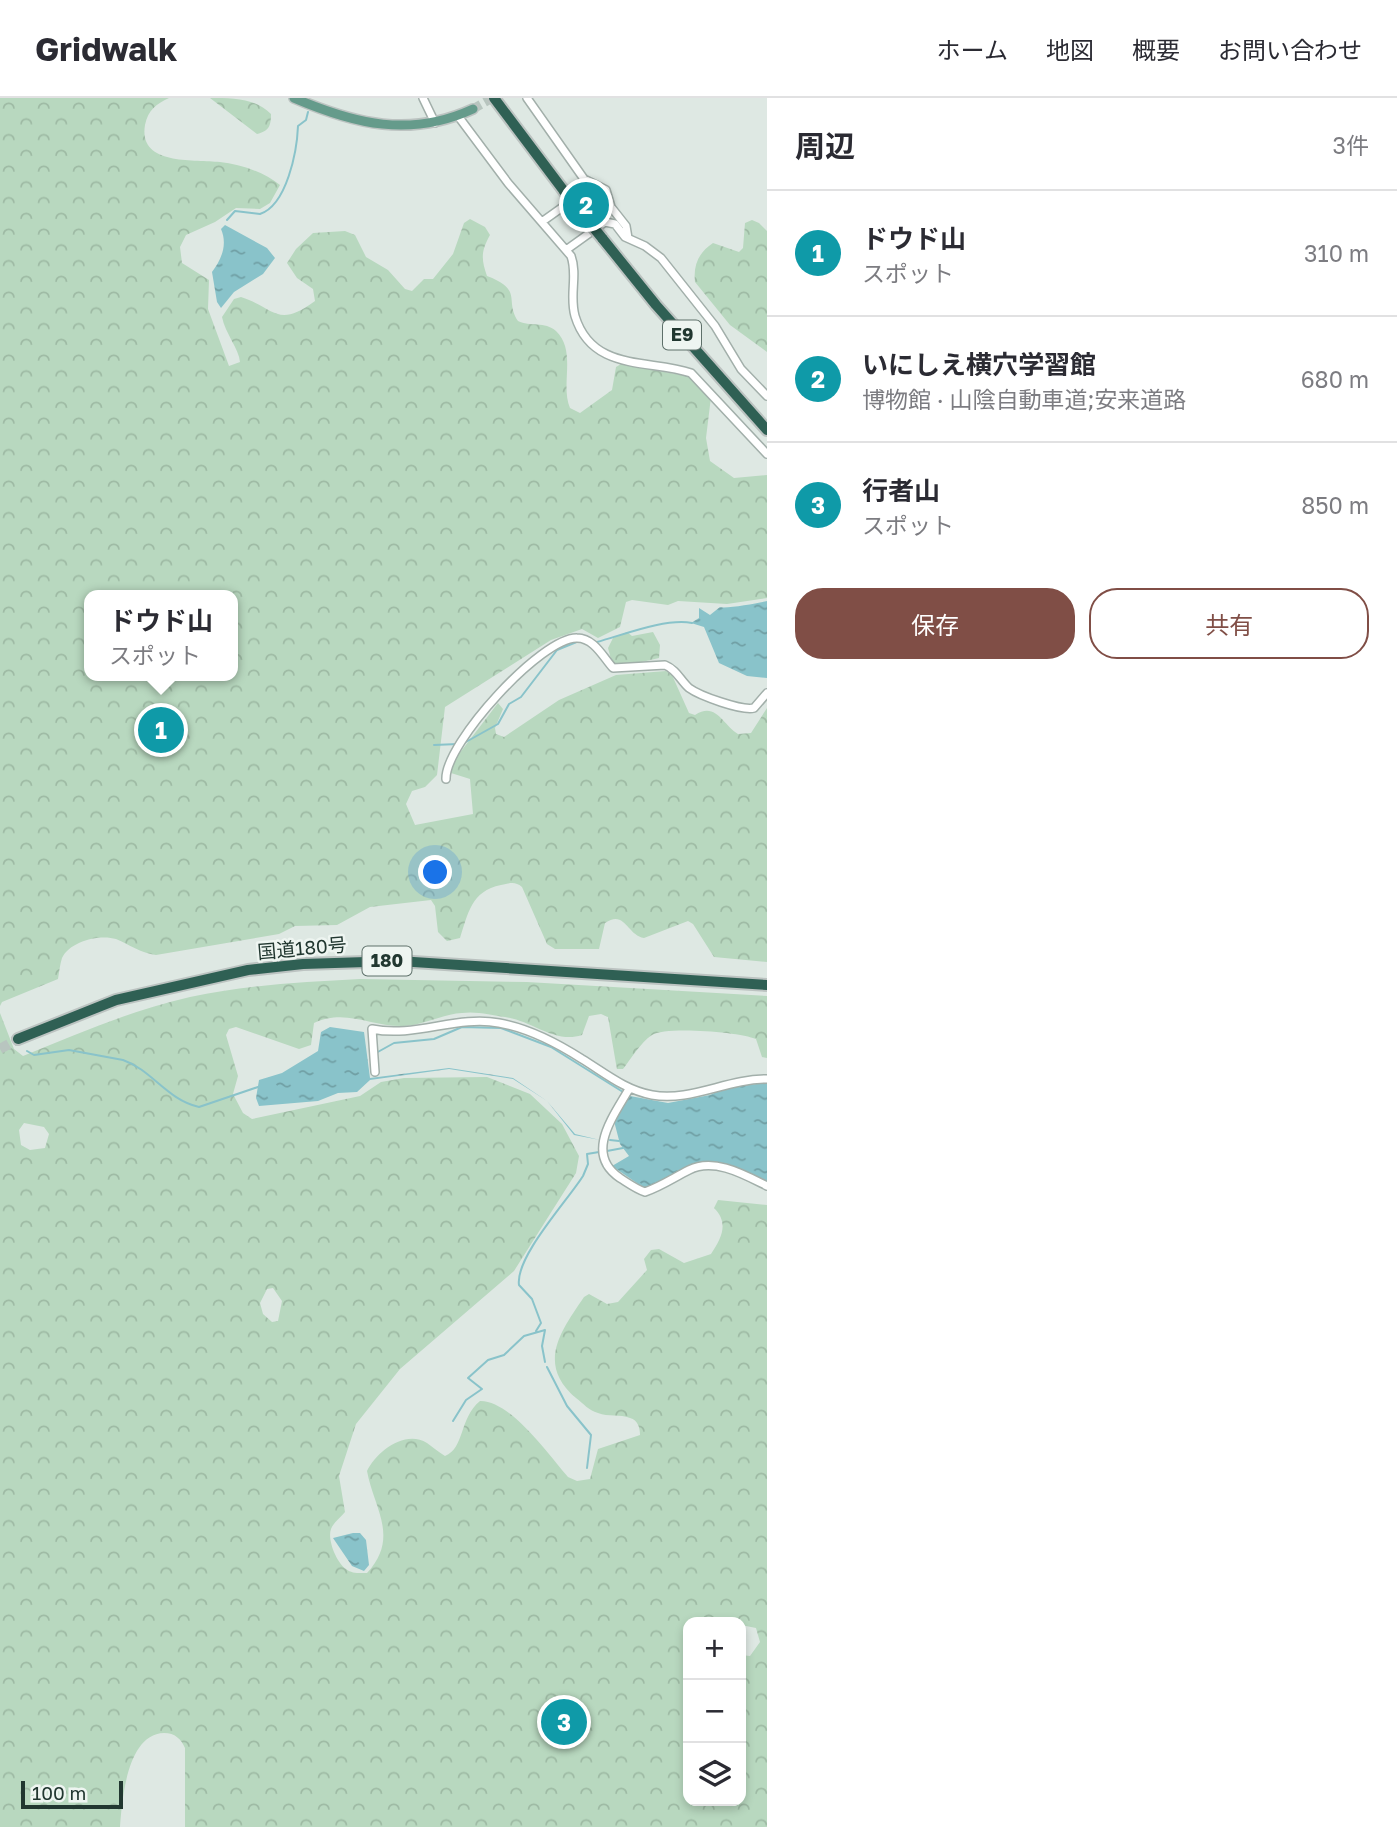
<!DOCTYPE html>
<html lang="ja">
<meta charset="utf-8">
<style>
:root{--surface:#fff;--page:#f2f2f3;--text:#2b2b33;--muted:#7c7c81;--line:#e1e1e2;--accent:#804e46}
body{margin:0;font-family:"Golos Text","Noto Sans JP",sans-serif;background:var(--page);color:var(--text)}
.controls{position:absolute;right:21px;bottom:21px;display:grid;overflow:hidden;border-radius:14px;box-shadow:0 4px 10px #0003}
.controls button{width:63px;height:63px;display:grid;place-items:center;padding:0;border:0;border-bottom:2px solid var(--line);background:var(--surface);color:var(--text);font:35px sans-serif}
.scale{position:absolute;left:21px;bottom:18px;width:102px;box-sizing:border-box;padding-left:7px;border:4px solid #213730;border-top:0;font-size:19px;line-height:24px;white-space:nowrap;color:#213730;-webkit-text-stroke:5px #eef5f1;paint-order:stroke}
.you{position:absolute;left:436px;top:775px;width:24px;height:24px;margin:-18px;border:5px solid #fff;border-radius:50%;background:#1a73e8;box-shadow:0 0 0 10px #1a73e833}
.badge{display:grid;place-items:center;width:46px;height:46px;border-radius:50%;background:var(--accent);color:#fff;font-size:23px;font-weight:700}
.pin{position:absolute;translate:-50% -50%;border:4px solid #fff;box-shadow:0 2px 7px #0006}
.popup{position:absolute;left:84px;top:492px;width:154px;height:91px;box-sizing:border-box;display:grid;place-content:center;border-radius:14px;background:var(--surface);filter:drop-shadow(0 2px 5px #0005);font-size:23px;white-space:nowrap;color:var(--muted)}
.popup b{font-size:26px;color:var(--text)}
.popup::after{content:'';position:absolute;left:50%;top:100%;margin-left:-14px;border:14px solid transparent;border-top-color:var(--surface)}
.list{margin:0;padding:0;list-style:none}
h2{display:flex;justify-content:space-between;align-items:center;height:91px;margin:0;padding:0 28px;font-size:30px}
h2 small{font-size:23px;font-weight:400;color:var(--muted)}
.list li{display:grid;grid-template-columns:46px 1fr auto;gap:21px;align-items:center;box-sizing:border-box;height:126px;padding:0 28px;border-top:2px solid var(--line)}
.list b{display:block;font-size:26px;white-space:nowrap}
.list p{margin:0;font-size:23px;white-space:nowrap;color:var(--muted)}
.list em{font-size:23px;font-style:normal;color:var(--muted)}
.actions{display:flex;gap:14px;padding:21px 28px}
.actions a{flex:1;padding:16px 0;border:2px solid var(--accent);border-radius:28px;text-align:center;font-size:24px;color:var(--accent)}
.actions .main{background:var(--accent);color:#fff}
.icon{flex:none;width:38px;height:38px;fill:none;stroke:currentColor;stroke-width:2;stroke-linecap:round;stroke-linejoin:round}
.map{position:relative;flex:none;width:767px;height:1729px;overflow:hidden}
header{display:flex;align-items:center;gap:42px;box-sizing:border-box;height:98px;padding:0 35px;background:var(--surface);border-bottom:2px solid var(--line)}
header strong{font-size:33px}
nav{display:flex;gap:38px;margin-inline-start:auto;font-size:24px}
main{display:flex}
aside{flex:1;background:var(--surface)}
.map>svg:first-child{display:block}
.forest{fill:url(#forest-crowns);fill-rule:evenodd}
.water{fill:url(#water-ripples)}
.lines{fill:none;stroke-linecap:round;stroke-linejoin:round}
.stream{stroke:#89c3ca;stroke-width:2}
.major-tunnel{stroke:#b8c5bf;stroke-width:9;stroke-dasharray:9 4.5;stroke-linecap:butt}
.highway-tunnel{stroke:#b8c5bf;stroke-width:10;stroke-dasharray:10 5;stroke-linecap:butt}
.minor-casing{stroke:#a2afaa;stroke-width:10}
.major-casing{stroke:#bcc3c1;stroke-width:12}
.highway-casing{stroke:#bcc3c1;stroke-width:14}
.minor{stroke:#fff;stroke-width:7}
.major{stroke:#659b8b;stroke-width:9}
.highway{stroke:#2f6054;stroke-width:10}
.highway-bridge-casing{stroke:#bcc3c1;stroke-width:14;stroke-linecap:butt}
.highway-bridge{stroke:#2f6054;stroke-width:10}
.labels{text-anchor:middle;stroke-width:5;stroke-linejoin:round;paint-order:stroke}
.shield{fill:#eef5f1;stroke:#5e706a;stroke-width:2}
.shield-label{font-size:18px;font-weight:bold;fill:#213730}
.street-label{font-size:19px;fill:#213730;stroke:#eef5f1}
</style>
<header>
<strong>Gridwalk</strong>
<nav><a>ホーム</a><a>地図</a><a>概要</a><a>お問い合わせ</a></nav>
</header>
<main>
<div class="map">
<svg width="767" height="1729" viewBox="0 0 767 1729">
<defs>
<pattern id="forest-crowns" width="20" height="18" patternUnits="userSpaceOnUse" patternTransform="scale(1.75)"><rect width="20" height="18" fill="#b8d8bf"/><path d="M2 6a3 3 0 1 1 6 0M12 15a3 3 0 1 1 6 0" fill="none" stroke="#9ebaa4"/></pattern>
<pattern id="water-ripples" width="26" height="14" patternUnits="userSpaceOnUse" patternTransform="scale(1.75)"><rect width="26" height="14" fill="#89c3ca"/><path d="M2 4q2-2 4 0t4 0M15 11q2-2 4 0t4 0" fill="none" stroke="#709fa4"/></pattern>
</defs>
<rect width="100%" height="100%" fill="#dee8e3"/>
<path class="forest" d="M 0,0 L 169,0 C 156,6 148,12 145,27 C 138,68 194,61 220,64 C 240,66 264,74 280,87 L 270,105 L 260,111 L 236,110 L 215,124 L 186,137 L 180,149 L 182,165 L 209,182 L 208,211 L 229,268 L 240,264 C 239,251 225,235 222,219 L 234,201 L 241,199 C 275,210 277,231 315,203 L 313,191 L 297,180 L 287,165 L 296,151 L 313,135 L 345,133 L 355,137 L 366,159 L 388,172 L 405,191 L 412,193 L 424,181 L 433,181 L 453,156 L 464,125 L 470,121 L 485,129 L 490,137 C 481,153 481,161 487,178 C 524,192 504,202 518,223 C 530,229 545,223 556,233 C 577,253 560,287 570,310 L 580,315 L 612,292 L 616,269 L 621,266 L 692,279 L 711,299 L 706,340 L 710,363 L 734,380 L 767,377 L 767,500 L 727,506 L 678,503 L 668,507 L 632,502 L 626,504 L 620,529 L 598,540 L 582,531 L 551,542 L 445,609 L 437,677 L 425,689 L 412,693 L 406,706 L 415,727 L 473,716 L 470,681 L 451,675 L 452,665 L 498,605 L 503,611 L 495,630 L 496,636 L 504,639 L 559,602 L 616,577 L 666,573 L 672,577 L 689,615 L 695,617 C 716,603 723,627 738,636 L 751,635 L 767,610 L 767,864 L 714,859 L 693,826 L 688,823 L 644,840 C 627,837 625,811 605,825 L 599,851 L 555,851 L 547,846 L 522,789 C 515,783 510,785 501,787 C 471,793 468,816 460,840 L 447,843 L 438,834 L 435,808 L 431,802 L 370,809 L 337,827 L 295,828 L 279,836 L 156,857 C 141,855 130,847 116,841 C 100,836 70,843 62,860 C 60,866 59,875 58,881 L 2,904 L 0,908 ZM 89,497 L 233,497 L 233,578 L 89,578 Z
M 210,0 C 233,0 255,0 271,16 C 271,28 269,33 257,36 Z
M 752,122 L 759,125 L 767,133 L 767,254 L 730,227 L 695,184 C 693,167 699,154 713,145 L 739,154 L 743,150 L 745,125 Z
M 653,534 L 660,547 L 659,560 L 620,569 L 612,565 L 608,550 L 613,540 L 627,534 L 632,538 Z
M 360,881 L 527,884 L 767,898 L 767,960 L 762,959 L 756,941 C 740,934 665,928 652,937 C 640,945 631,961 623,971 L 617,971 L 616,966 L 608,919 L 601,916 L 589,918 L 582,937 C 555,946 533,923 505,919 C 492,917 476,913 462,915 C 443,916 424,927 404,928 C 371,929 346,910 314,925 L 311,947 L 299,951 L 236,929 L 229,931 L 226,937 L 238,978 L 233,996 L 243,1015 L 252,1021 L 360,998 L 381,984 L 404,980 L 487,979 L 530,996 L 562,1026 L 579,1058 L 576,1075 L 514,1173 L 400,1271 L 356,1326 L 339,1378 L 345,1414 C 341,1419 333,1425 331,1431 C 327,1442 337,1465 346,1471 C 352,1476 360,1475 367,1475 C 400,1439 374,1411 367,1373 C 376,1354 405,1331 427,1345 C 433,1349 438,1354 445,1358 C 465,1350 459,1320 480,1303 C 510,1302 549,1357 568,1379 L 577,1383 L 590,1381 L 598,1351 L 640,1337 C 640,1330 638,1322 630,1320 C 620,1316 608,1319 598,1315 C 588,1312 584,1306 576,1300 C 536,1266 561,1233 584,1199 L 589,1196 L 607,1206 L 618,1204 L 647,1172 L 644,1161 L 651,1152 L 659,1151 L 684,1165 L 711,1156 C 722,1139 729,1125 714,1110 L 718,1102 L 767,1107 L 767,1729 L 185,1729 L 185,1650 C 181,1641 175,1635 164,1635 C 127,1636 122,1702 120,1729 L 0,1729 L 0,915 L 14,951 L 23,958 C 77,936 132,912 190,899 C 246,887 303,884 360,881 ZM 24,1025 L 44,1029 L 49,1036 L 45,1050 L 30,1052 L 21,1047 L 19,1032 ZM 273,1190 L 282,1203 L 278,1223 L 272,1224 L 263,1216 L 260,1205 L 267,1191 ZM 688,1524 L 741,1524 L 741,1527 L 756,1530 L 760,1544 L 750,1558 L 741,1557 L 741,1703 L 688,1703 Z"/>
<path class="water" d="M 225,127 L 267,150 L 275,160 L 263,176 L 234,194 L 221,210 L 217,204 L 212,174 C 221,162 228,147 221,131 Z
M 767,503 L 767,580 L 747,578 L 719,565 L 704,529 L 691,525 L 699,520 L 699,510 L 710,517 L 720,509 C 726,511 759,505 767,503 Z
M 330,929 L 364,934 L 370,980 L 449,970 L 513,980 L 547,1003 L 575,1036 L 600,1042 L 574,1037 L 547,1003 L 513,981 L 449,971 L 370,982 L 357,994 L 338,995 L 318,1003 L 259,1008 L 256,1000 L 259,982 L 282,975 L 318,953 L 321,934 Z
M 767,985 L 767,1084 L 729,1067 L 700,1065 L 644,1090 L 612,1068 L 629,1058 L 620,1046 L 614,1023 L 630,998 L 668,1005 L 710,997 L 727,989 Z
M 353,1435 L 360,1435 L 366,1442 L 369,1467 L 364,1473 L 352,1468 L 333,1440 Z"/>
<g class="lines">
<path class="stream" d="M 227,122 L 235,113 L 260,116 C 287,107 297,53 298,28 L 306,22 L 308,14
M 597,544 C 623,537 665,520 692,525
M 464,645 L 498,626 L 509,606 L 521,599 L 557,552 L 579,543
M 434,647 L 458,646
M 27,953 L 34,957 L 69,952 L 123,962 C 152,972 167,1002 199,1009 L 258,989
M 376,955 L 394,945 L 434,941 L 462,929 L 501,930 L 551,949 L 623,994
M 610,1042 L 619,1043
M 607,1053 L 623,1050
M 536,1233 L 541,1225 L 532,1201 L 519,1187 C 515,1159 568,1102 583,1078 L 588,1066 L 587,1056 L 599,1054
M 547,1269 L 567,1308 L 591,1337 L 587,1370
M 453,1323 L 466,1302 L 482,1291 L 468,1280 L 488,1262 L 504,1257 L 524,1238 L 545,1232 L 542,1248 L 545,1264"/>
<path class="major-tunnel" d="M 473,11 L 492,0"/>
<path class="highway-tunnel" d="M 0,951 L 18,941"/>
<g class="minor-casing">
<path id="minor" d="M 423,0 L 435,25
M 527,0 L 584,81 L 581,96 L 543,123
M 458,18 L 508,85 L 571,158 C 578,177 569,197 575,218 C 592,274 649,261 691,275 L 767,356
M 584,81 L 606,92 L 611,109 L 626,128 L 628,140
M 566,152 L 605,124 L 615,126 L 625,139 L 645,148 L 661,160 L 715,228 L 741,271 L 767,298
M 446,681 C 445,645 542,539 577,540 C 594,540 603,559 613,570 L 665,567 C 677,572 680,582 689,590 C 700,598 742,613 754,610 L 767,595
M 375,974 L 372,931 C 415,940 457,917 499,925 C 528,930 557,945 582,961 C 605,975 625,992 652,997 C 690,1004 727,981 767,981
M 629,991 C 613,1019 584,1056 620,1080 C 628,1085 636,1091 645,1094 C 662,1088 673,1080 689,1072 C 714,1059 745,1077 767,1088"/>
</g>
<g class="major-casing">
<path id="major" d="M 294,0 C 355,26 410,40 473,11"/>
</g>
<g class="highway-casing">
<path id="highway" d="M 494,0 L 564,93
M 602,140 L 656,207 L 767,332
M 18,941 L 116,902 L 248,872 L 303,866 L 398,863 L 767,887"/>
</g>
<use href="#minor" class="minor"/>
<use href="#major" class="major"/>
<use href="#highway" class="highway"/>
<g class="highway-bridge-casing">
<path id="highway-bridge" d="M 564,93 L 602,140"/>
</g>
<use href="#highway-bridge" class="highway-bridge"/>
</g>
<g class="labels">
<g class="shield">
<rect x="663" y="222.5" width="38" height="29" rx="5"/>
<rect x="362.5" y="848.5" width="49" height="29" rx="5"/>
</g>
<g class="shield-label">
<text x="682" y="243">E9</text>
<text x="387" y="869">180</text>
</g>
<g class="street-label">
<text transform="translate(302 850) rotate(-5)" y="7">国道180号</text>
</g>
</g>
</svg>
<div class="controls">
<button>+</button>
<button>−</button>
<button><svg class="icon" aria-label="layers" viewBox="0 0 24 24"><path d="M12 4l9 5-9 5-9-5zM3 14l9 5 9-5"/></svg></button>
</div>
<div class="scale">100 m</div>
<div class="you"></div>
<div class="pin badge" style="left:161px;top:632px;background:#0f9aa8">1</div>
<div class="popup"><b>ドウド山</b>スポット</div>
<div class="pin badge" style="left:586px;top:107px;background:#0f9aa8">2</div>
<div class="pin badge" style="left:564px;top:1624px;background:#0f9aa8">3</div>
</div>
<aside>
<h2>周辺<small>3件</small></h2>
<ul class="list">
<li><span class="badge" style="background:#0f9aa8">1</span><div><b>ドウド山</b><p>スポット</p></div><em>310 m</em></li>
<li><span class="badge" style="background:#0f9aa8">2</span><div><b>いにしえ横穴学習館</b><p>博物館 · 山陰自動車道;安来道路</p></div><em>680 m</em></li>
<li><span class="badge" style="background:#0f9aa8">3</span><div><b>行者山</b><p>スポット</p></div><em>850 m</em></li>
</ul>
<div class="actions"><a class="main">保存</a><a>共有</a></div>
</aside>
</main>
